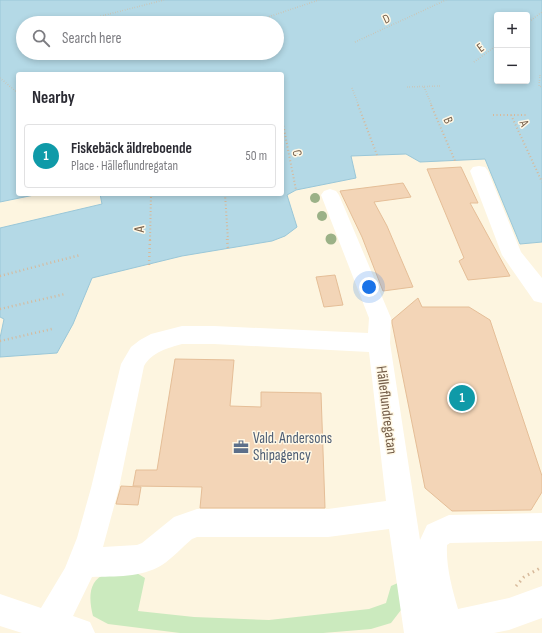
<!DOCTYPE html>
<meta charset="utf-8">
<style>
:root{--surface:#fff;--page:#f2f2f3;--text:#2b2b33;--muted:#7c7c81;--line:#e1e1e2;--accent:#1a73e8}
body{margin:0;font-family:"Sofia Sans Condensed",sans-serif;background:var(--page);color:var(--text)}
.controls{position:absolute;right:12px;top:12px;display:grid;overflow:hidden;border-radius:4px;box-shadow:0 2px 6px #0003}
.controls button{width:36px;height:36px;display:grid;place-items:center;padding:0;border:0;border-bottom:1px solid var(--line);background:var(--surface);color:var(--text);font:20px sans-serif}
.you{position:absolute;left:369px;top:287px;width:14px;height:14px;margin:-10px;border:3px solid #fff;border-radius:50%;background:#1a73e8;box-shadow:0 0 0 6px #1a73e833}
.badge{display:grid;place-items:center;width:26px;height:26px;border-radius:50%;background:var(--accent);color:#fff;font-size:13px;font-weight:700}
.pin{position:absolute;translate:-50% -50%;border:2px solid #fff;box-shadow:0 1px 4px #0006}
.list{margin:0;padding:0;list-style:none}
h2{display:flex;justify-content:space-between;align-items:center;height:52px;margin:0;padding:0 16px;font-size:17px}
h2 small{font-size:13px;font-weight:400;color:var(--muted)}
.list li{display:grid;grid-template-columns:26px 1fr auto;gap:12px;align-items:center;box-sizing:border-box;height:64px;margin:0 8px 8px;padding:0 8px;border:1px solid var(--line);border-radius:4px}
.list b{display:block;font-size:15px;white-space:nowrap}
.list p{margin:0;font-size:13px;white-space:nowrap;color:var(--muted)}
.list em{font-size:13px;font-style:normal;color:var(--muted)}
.icon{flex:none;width:22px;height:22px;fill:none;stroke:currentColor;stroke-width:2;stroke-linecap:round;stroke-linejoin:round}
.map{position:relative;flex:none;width:542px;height:633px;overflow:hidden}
.search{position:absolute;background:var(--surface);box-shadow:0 2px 6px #0003;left:16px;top:16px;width:268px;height:44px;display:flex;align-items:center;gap:10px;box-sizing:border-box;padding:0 14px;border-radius:22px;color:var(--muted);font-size:15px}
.panel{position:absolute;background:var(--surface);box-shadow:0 2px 6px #0003;left:16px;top:72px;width:268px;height:124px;border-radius:4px}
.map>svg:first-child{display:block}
.green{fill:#cbeabe}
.water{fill:#b4d9e6;stroke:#9ac7d8;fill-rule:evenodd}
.building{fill:#f3d5b7;stroke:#e5be97}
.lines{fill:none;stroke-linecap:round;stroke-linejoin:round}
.path-far3{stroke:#d7b99a;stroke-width:1.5;stroke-dasharray:0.5 2;stroke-linecap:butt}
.path-far2{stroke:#d7b99a;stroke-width:2;stroke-dasharray:1 2.5;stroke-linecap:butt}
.path-far1{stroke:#d7b99a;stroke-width:2.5;stroke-dasharray:1 3;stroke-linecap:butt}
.path{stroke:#d7b99a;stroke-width:3;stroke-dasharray:1.5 4;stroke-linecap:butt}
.minor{fill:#fff;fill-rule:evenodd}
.tree{fill:#9bb187}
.labels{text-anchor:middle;stroke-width:3;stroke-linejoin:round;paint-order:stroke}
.far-street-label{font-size:13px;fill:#735c47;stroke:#fff8e6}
.street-label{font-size:15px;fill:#735c47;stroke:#fff8e6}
.service-label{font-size:15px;fill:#4e5e75;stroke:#fff8e6;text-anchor:start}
</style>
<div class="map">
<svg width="542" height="633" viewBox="0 0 542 633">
<rect width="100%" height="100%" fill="#fdf5e0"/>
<path class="green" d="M 135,572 L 145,578 L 138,611 L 194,617 L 269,620 L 369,609 L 386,603 L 391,586 L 400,582 L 401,610 L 391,623 L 371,629 L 323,633 L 180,633 L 108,624 L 93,616 C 89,601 87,579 107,574 C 115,572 126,572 135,572 Z"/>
<path class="water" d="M 0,0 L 542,0 L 542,242 L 520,244 L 485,159 L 420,162 L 406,154 L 351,156 L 356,178 L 296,190 L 287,195 L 297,227 L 285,236 L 272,241 L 182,256 L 92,278 L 73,324 L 57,353 L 0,357 L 0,338 L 4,319 L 0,317 L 0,228 L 102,204 L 100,194 L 282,194 L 282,74 L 18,74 L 18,194 L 39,194 L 0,202 ZM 497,15 L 527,15 L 527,81 L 497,81 ZM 23,23 L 277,23 L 277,53 L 23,53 Z"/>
<path class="building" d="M 461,167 L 478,203 L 470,203 L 510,276 L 468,280 L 459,261 L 464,258 L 427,169 Z
M 403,183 L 411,197 L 374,202 L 387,226 L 413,287 L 383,291 L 362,237 L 340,191 Z
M 335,275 L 343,305 L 324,307 L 316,277 Z
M 418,298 L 422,307 L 469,307 L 490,320 L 542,476 L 542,492 L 531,510 L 452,511 L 425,488 L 392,323 L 392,320 Z
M 175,359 L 234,360 L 230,406 L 261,407 L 261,392 L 321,393 L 325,508 L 200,508 L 202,487 L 133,486 L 136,470 L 157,470 Z
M 121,486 L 141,487 L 138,505 L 116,504 Z"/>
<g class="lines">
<path class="path-far3" d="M 74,23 L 164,0
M 250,23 L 319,0
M 527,23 L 542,12
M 355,42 L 446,0
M 474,62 L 497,45
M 540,75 L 539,86 L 542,87
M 0,78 L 18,93
M 407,87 L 440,86
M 424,87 L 432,106
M 352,88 L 359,106"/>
<path class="path-far2" d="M 358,105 L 377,155
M 431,105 L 455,161
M 493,115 L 528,115
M 511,115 L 542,182
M 282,119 L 296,190
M 225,194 L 228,240
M 150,240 L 151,194"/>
<path class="path-far1" d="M 227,239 L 228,249
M 149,265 L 150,239
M 0,276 L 80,255
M 0,309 L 65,294
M 0,341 L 52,329"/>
<path class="path" d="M 516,586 L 524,577 L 542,567"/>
<path class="minor" d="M 479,166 L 485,167 L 488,171 L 521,252 L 542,278 L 542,303 L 534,301 L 502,255 L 470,171 L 473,167 Z
M 330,189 L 336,191 L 339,195 L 391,318 L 390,343 L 420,540 L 427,525 L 449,515 L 542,513 L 542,541 L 450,543 L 447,545 C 446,567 452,588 458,609 L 509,598 L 542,586 L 542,618 L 509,630 L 494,633 L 404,633 L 389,529 L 328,537 L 197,537 L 192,539 C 182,547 173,558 162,565 C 141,578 115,576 92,577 L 73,616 L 90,622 L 95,633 L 22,633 L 0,626 L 0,594 L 41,608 L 65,568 L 77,538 L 91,488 L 121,364 L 131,347 L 140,340 L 151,334 L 182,326 L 214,326 L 368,333 L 369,318 L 321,195 L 324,191 ZM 182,344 L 214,344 L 369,352 L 386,501 L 328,509 L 197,509 L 174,517 L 142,543 L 137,545 L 103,547 L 119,488 L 144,366 C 152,352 168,348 182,344 Z"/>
</g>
<g class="tree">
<circle cx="315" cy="198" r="5"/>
<circle cx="322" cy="216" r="5"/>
<circle cx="331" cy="239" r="5.5"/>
</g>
<defs>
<g id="office-bare" transform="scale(1.2)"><path d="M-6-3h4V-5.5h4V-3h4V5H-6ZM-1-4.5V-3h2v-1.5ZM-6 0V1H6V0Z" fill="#5c6f8a" stroke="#fff8e6" stroke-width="2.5" paint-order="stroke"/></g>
</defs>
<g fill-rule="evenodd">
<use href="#office-bare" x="241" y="447"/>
</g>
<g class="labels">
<g class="far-street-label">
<text transform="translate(386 18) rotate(-25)" y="5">D</text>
<text transform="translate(480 47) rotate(-36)" y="5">E</text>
<text transform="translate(449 120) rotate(67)" y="5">B</text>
<text transform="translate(525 123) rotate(65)" y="5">A</text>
<text transform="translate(298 153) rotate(79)" y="5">C</text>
</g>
<g class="street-label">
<text transform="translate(139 229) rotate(-88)" y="5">A</text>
<text transform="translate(387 410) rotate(83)" y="5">Hälleflundregatan</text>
</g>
<g class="service-label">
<text x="253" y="443">Vald. Andersons<tspan x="253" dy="17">Shipagency</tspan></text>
</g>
</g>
</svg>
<div class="controls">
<button>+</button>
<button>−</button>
</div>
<div class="you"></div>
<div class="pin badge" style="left:462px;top:398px;background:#0f9aa8">1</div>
<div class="search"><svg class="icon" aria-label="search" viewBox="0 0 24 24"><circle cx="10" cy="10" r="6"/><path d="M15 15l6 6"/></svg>Search here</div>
<section class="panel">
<h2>Nearby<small></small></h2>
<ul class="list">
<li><span class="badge" style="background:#0f9aa8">1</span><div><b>Fiskebäck äldreboende</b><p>Place · Hälleflundregatan</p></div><em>50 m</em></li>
</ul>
</section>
</div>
